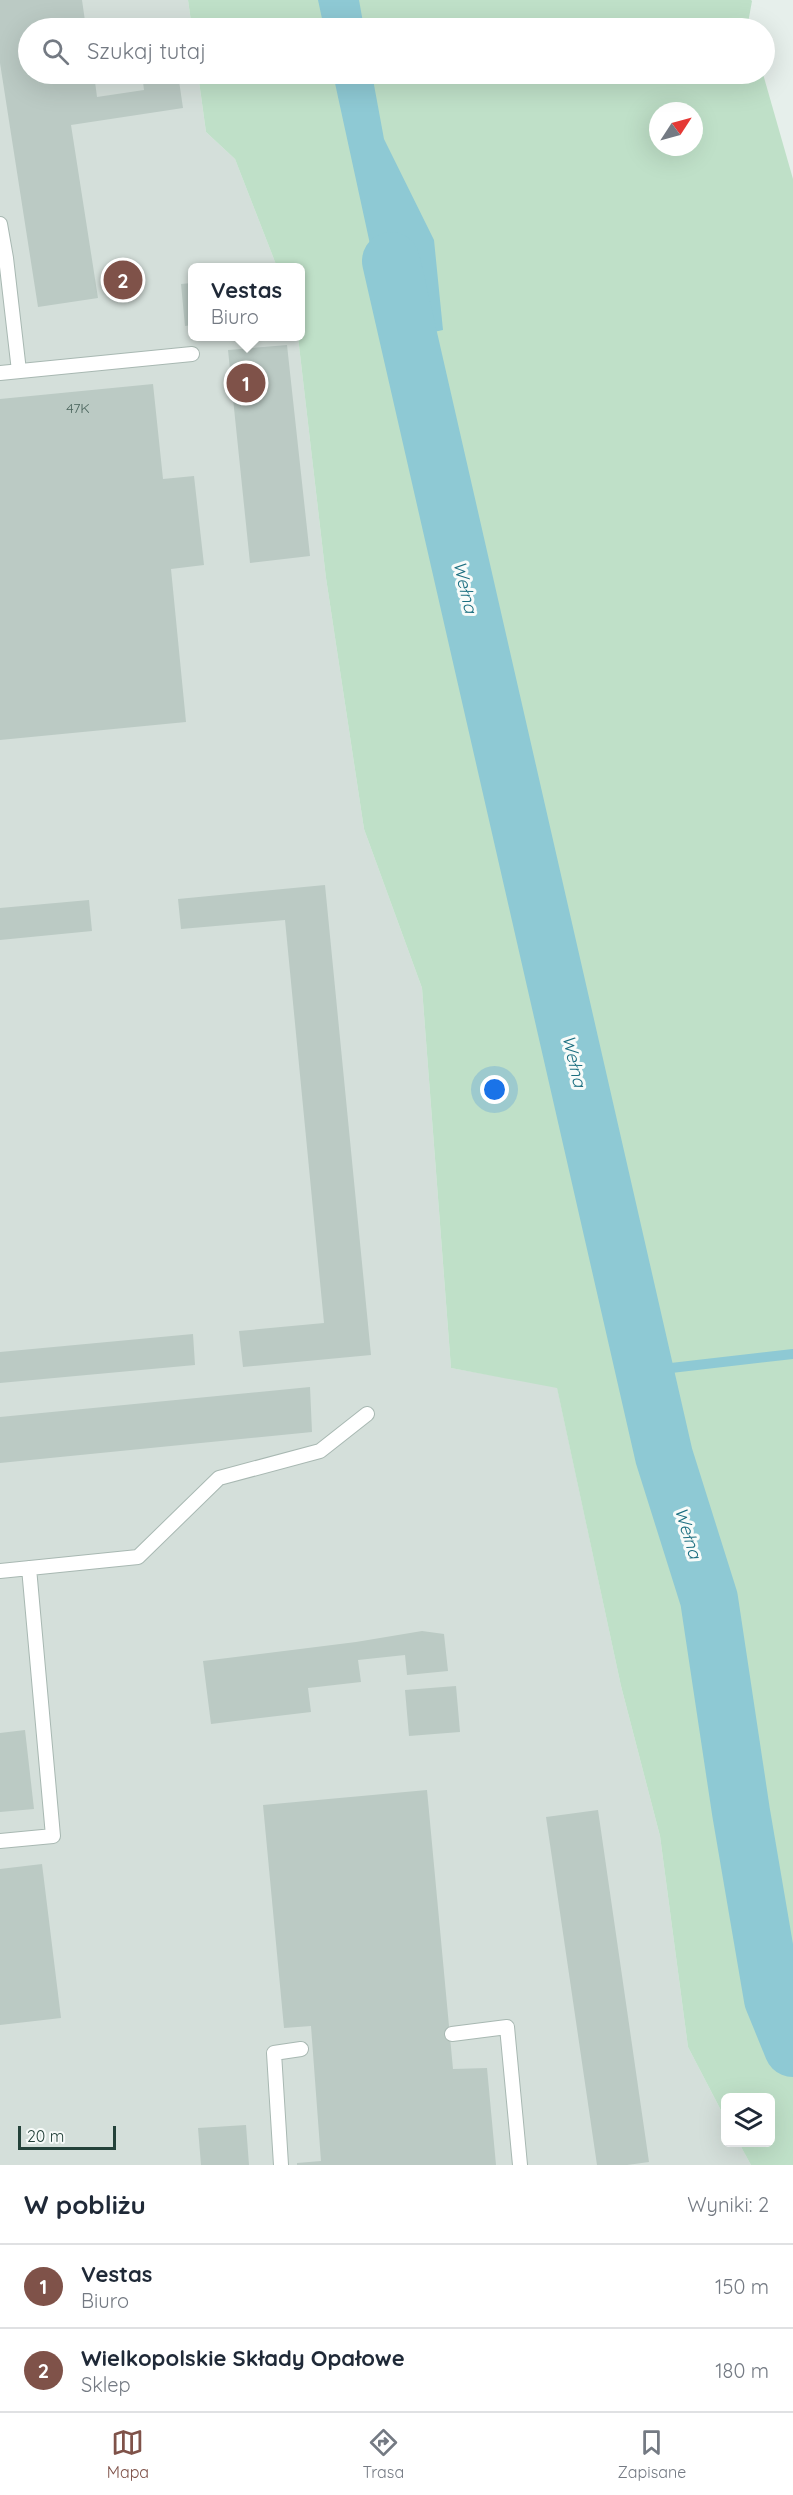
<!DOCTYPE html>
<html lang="pl">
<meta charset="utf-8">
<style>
:root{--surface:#fff;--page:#f6f6f7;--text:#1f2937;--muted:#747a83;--line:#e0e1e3;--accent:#7f5249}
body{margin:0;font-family:Quicksand,sans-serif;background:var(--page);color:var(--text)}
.controls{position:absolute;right:18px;bottom:18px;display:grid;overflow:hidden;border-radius:9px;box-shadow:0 6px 24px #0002}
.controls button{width:54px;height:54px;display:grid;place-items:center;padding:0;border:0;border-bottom:2px solid var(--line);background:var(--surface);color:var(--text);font:30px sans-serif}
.compass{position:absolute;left:649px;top:102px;width:54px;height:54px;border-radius:50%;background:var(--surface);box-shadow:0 6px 24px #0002;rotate:54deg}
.scale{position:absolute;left:18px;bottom:15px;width:98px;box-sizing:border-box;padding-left:6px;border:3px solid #24423a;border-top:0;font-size:16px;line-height:21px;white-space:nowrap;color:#24423a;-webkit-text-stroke:4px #f7fbf9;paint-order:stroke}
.you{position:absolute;left:495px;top:1090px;width:21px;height:21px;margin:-15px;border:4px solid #fff;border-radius:50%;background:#1a73e8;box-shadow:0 0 0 9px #1a73e833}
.badge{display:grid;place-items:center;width:39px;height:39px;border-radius:50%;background:var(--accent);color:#fff;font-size:20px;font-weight:700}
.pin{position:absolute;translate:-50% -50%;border:3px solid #fff;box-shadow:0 2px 6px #0006}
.popup{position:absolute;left:188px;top:263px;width:117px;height:78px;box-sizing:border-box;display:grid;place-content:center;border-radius:9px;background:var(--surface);filter:drop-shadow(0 2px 4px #0005);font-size:20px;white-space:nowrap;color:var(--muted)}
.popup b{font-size:22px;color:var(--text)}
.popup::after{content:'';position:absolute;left:50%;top:100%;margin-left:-12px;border:12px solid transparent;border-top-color:var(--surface)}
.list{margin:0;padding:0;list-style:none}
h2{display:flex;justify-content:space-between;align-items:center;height:78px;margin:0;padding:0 24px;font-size:26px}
h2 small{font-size:20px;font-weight:400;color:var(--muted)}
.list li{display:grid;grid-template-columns:39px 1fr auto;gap:18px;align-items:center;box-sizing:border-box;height:84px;padding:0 24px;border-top:2px solid var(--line)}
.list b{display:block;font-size:22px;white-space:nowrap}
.list p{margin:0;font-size:20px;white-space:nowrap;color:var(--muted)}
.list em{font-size:20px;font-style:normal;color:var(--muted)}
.icon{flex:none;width:33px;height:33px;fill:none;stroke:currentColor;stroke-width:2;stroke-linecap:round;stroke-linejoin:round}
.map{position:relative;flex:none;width:793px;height:2165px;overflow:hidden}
.search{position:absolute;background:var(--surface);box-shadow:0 6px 24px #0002;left:18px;right:18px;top:18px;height:66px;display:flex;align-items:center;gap:15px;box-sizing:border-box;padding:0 21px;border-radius:33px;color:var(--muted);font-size:22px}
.sheet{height:246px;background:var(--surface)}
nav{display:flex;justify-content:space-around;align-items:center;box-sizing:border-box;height:84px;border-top:2px solid var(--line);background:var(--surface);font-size:16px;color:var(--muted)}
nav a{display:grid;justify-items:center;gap:3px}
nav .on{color:var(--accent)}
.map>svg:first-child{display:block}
.built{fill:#d4dfda}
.green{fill:#bfe0c8;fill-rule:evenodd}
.water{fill:#8ec9d4}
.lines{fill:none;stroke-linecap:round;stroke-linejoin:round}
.stream{stroke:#8ec9d4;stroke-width:10}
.river{stroke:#8ec9d4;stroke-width:58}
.building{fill:#bbcac4}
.service-casing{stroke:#a8b8b2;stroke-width:16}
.service{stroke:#fff;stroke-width:14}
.labels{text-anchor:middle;stroke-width:6;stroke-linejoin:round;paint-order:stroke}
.number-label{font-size:14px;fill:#4a645c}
.water-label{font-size:18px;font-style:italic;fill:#1c6f80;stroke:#f7fbf9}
</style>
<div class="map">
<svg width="793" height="2165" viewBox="0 0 793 2165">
<rect width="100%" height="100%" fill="#e6efeb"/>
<path class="built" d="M 0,0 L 188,0 L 192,28 L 28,28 L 28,74 L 198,74 L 206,132 L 235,159 L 277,267 L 192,268 L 192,336 L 298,337 L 326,578 L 364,829 L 422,988 L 451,1368 L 557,1387 L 621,1686 L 660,1836 L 688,2047 L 725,2118 L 726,2142 L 739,2143 L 751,2165 L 0,2165 Z"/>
<path class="green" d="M 188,0 L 751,0 L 752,1 L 748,23 L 750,28 L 192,28 Z
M 198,74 L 763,74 L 793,179 L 793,2165 L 751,2165 L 739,2143 L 770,2142 L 770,2098 L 726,2098 L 725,2118 L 688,2047 L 660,1836 L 621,1686 L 557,1388 L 451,1368 L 422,988 L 364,829 L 326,578 L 298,337 L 300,268 L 277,267 L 235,159 L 206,132 ZM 658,111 L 694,111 L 694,147 L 658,147 Z"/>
<path class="water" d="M 318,0 L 359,0 L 364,28 L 324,28 Z
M 333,74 L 372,74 L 384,139 L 434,240 L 443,330 L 396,340 L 373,258 Z"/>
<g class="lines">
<path class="stream" d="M 645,1371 L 793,1354"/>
<path class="river" d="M 391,261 L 664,1456 L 709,1599 L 741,1812 L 773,1999 L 793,2048"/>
</g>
<path class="building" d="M 0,0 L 82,0 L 86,28 L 28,28 L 28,74 L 94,74 L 97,97 L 144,90 L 142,74 L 178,74 L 183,108 L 71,125 L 98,298 L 38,307 L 0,63 Z
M 192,283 L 192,325 L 185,326 L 181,284 Z
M 287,345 L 310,556 L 250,563 L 228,350 Z
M 153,384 L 163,479 L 194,476 L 204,565 L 171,569 L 186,722 L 0,740 L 0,399 Z
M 325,885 L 371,1355 L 243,1367 L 239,1331 L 324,1323 L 285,920 L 181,929 L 178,899 Z
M 89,900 L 92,931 L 0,940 L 0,908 Z
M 193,1334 L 195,1365 L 0,1383 L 0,1352 Z
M 310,1387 L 312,1432 L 0,1463 L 0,1417 Z
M 422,1631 L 444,1634 L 448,1671 L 407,1675 L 405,1655 L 358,1660 L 361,1682 L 308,1688 L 311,1712 L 211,1724 L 203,1661 L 356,1642 Z
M 456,1686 L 460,1732 L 409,1736 L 405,1690 Z
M 25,1730 L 34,1809 L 0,1812 L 0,1733 Z
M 427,1790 L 453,2069 L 487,2068 L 496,2165 L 297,2165 L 297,2163 L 321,2161 L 311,2026 L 284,2028 L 263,1805 Z
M 598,1810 L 649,2162 L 627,2165 L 597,2165 L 546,1817 Z
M 42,1864 L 61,2018 L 0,2025 L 0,1869 Z
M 246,2125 L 249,2165 L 201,2165 L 198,2128 Z"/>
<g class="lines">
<g class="service-casing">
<path id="service" d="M 0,224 L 6,258
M 0,259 L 6,258 L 19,371
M 0,373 L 192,354
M 0,1571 L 138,1557 L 219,1478 L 320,1451 L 367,1414
M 0,1841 L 53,1836 L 29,1568
M 452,2034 L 507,2027 L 520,2165
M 281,2165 L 274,2053 L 301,2049"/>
</g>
<use href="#service" class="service"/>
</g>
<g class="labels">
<g class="number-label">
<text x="78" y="413">47K</text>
</g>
<g class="water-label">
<text transform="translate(465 587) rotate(77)" y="6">Wełna</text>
<text transform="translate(574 1061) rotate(77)" y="6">Wełna</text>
<text transform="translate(688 1533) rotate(73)" y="6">Wełna</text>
</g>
</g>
</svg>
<div class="controls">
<button><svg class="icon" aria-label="layers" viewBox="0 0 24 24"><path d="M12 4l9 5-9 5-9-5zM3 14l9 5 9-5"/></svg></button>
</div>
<svg class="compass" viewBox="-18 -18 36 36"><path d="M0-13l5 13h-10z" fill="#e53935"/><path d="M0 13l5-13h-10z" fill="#747a83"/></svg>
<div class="scale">20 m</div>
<div class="you"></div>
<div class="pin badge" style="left:246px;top:383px">1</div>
<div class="popup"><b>Vestas</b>Biuro</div>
<div class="pin badge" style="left:123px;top:280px">2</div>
<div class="search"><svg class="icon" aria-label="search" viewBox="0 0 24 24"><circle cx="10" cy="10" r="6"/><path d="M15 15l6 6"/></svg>Szukaj tutaj</div>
</div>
<section class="sheet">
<h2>W pobliżu<small>Wyniki: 2</small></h2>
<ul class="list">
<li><span class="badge">1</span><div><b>Vestas</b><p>Biuro</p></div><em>150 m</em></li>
<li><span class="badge">2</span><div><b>Wielkopolskie Składy Opałowe</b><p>Sklep</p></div><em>180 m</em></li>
</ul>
</section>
<nav>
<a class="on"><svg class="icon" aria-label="map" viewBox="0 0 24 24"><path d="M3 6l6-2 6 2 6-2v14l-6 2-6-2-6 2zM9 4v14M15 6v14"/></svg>Mapa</a>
<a><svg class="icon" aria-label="directions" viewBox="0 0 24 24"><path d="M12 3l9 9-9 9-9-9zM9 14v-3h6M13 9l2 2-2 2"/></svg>Trasa</a>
<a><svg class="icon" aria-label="saved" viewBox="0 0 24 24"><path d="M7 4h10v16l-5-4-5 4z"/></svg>Zapisane</a>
</nav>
